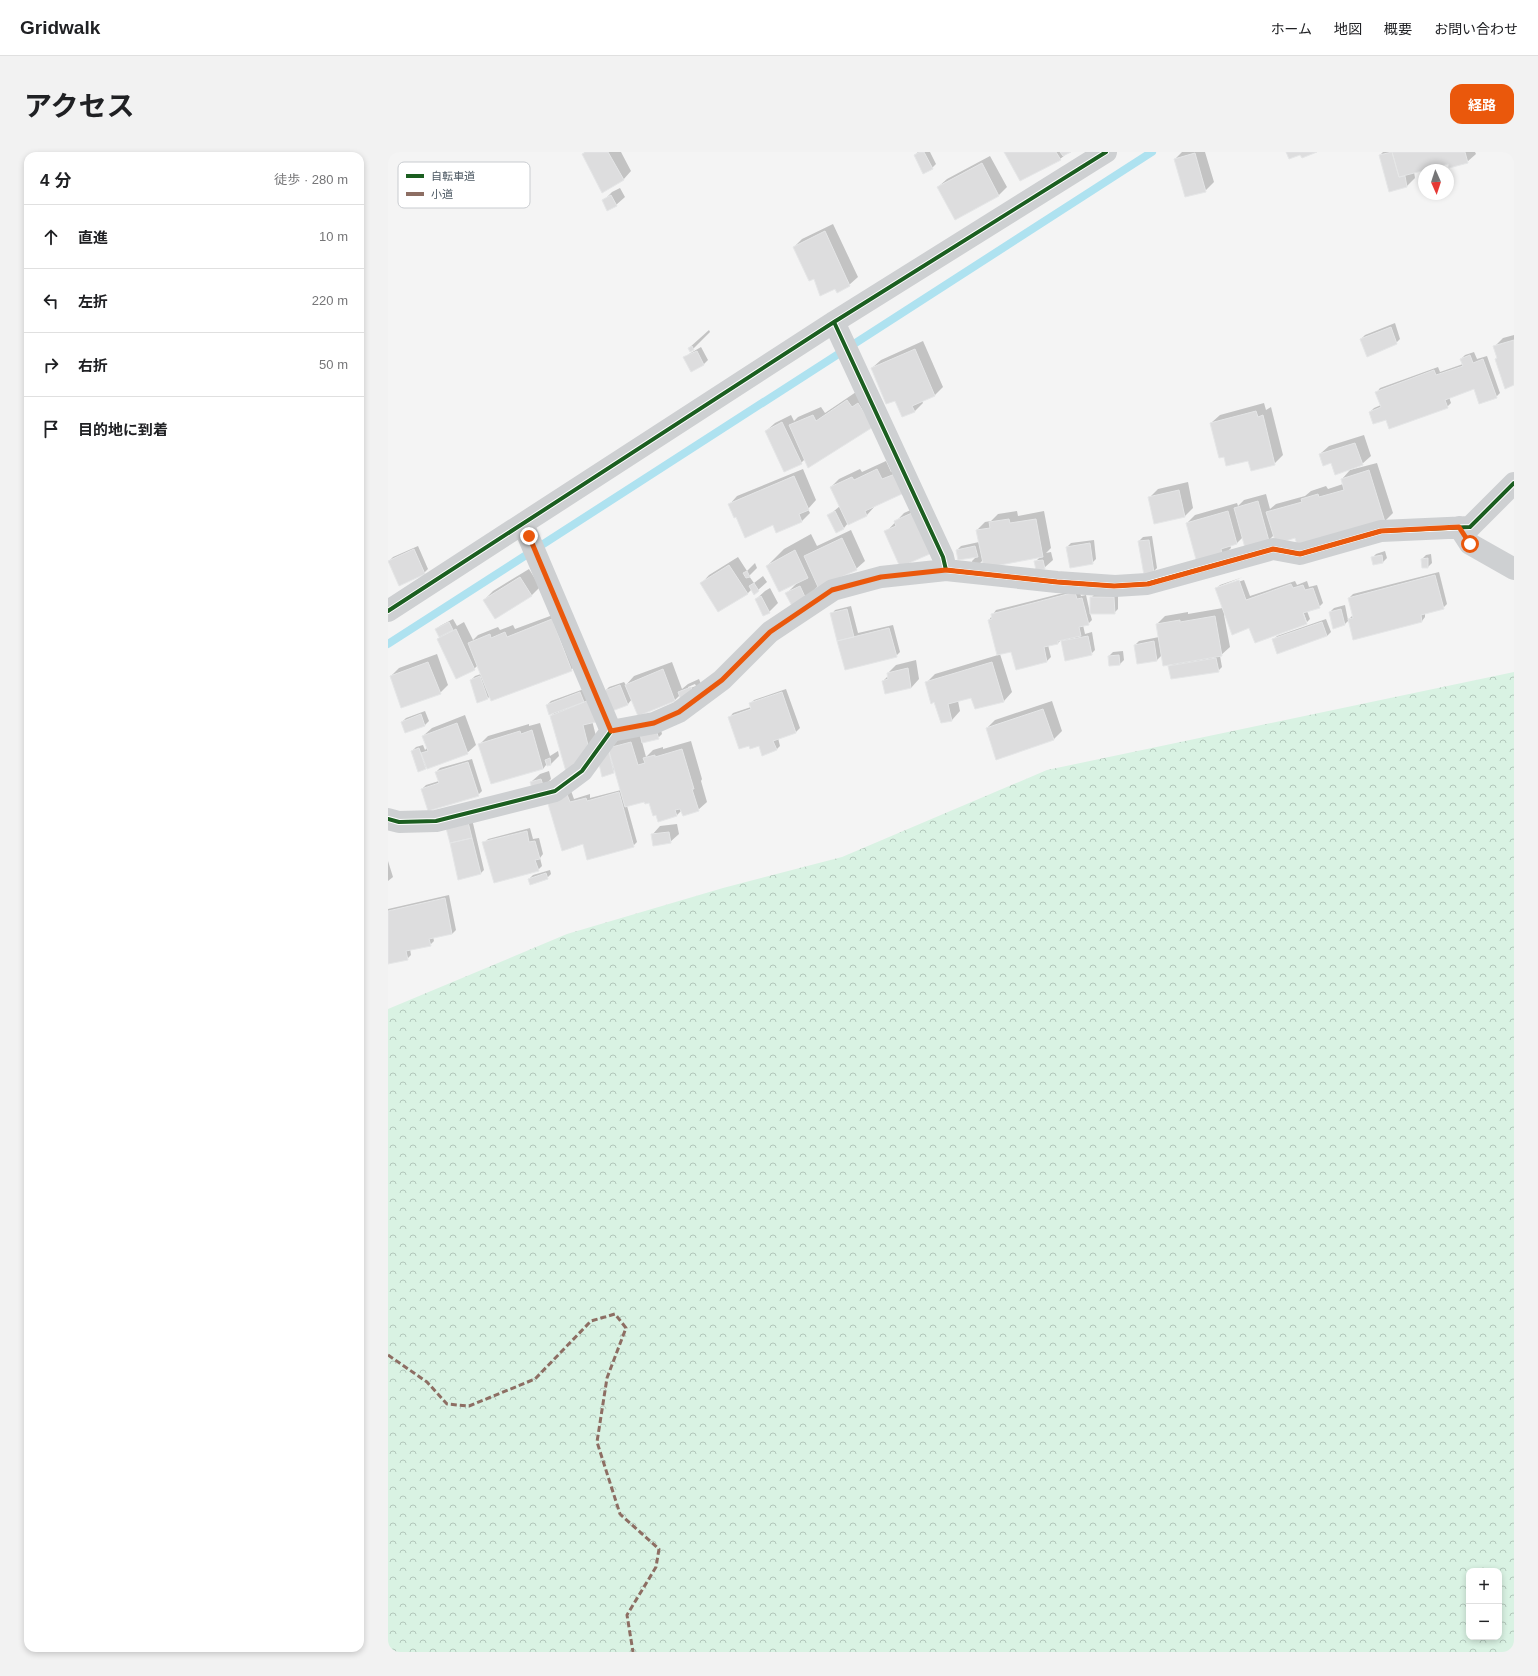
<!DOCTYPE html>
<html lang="ja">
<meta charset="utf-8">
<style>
:root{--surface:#fff;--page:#f2f2f2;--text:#202124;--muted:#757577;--line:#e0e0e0;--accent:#ea580c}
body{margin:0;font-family:Helvetica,"Noto Sans JP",sans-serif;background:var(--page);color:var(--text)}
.controls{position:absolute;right:12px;bottom:12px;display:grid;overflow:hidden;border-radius:8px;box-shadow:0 2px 6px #0003}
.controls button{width:36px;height:36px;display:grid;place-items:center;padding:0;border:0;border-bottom:1px solid var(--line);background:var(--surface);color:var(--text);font:20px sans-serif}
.compass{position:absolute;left:1030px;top:12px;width:36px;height:36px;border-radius:50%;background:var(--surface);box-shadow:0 2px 6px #0003;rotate:177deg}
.stop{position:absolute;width:12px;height:12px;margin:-9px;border:3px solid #ea580c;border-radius:50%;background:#fff}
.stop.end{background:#ea580c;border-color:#fff;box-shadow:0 1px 4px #0008}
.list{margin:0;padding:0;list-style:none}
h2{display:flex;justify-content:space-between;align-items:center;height:52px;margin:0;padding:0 16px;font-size:17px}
h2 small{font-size:13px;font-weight:400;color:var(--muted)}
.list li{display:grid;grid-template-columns:26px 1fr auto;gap:12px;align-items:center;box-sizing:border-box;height:64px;padding:0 16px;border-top:1px solid var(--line)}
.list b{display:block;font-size:15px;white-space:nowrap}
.list em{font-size:13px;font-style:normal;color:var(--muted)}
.icon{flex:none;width:22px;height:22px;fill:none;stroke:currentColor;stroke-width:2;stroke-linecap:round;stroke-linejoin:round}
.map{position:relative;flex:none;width:1126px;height:1500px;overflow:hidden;border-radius:12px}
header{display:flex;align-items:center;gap:24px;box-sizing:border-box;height:56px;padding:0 20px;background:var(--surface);border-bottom:1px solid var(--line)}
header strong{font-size:19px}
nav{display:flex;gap:22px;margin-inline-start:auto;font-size:14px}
.intro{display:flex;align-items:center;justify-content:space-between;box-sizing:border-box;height:96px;padding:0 24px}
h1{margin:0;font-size:28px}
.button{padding:10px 18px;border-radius:12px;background:var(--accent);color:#fff;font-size:14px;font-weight:700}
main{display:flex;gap:24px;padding:0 24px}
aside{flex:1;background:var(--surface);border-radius:12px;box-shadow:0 2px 6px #0003}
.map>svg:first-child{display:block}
.forest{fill:url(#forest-crowns);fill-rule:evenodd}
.shadow{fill:#0003;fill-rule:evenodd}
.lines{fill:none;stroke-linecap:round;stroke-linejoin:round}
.stream{stroke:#aee2f0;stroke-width:8}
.building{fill:#ddddde;stroke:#e5e6e7}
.street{stroke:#ced0d2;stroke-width:22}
.quiet{stroke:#8d6e63;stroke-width:3;stroke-dasharray:6 3;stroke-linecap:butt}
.cycleway-casing{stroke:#fff;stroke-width:6}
.cycleway{stroke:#1b5e20;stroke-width:4}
.route{stroke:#ea580c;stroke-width:5}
.key{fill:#fff;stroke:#c9ccd0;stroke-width:1}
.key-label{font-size:11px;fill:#4a5661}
</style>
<header>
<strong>Gridwalk</strong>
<nav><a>ホーム</a><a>地図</a><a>概要</a><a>お問い合わせ</a></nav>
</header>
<div class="intro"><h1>アクセス</h1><a class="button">経路</a></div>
<main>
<aside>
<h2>4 分<small>徒歩 · 280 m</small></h2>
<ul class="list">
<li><svg class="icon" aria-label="ahead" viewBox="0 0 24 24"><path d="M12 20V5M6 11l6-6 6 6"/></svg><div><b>直進</b></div><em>10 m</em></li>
<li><svg class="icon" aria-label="left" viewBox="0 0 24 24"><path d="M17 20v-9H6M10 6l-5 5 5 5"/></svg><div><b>左折</b></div><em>220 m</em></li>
<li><svg class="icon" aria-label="right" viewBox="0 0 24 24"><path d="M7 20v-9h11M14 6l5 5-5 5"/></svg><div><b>右折</b></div><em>50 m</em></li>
<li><svg class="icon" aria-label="arrive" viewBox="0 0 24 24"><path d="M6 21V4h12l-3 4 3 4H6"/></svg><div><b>目的地に到着</b></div></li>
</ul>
</aside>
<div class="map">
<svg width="1126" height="1500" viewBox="0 0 1126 1500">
<defs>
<pattern id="forest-crowns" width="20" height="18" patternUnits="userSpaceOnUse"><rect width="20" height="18" fill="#d9f2e3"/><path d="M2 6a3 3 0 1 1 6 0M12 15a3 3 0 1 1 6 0" fill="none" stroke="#b2c7bb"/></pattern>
</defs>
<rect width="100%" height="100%" fill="#f4f4f4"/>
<path class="forest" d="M 1126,520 L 1126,1500 L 0,1500 L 0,857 L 179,782 L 335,736 L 454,705 L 659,618 ZM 1081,1419 L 1111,1419 L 1111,1485 L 1081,1485 Z"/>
<path class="shadow" d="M 197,0 L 233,0 L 243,19 L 235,28 L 195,2 Z
M 530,0 L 542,0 L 548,12 L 544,16 L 527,3 Z
M 617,0 L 681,0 L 672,7 Z
M 794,0 L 817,0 L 826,30 L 817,39 L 787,7 Z
M 995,0 L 1087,0 L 1088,2 L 1079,10 L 1060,11 L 1026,20 L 1027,26 L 1019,34 L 1002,39 L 992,3 Z
M 602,4 L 619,35 L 611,43 L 567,67 L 550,35 L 559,27 Z
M 232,36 L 237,45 L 228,53 L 215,49 L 224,40 Z
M 445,72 L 470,125 L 461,133 L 447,136 L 426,126 L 406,95 L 414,87 Z
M 1007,171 L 1012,187 L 1008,191 L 973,187 L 977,183 Z
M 321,178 L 322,180 L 305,197 L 301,196 Z
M 1126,183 L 1126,232 L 1106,195 L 1115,186 Z
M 535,189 L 555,235 L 547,243 L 534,249 L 535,251 L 527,259 L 515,264 L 508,248 L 484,216 L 493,208 Z
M 313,195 L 320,208 L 316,212 L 303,218 L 297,205 L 301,202 Z
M 1086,200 L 1089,207 L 1099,204 L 1112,241 L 1108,245 L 1086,236 L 1061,245 L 1063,251 L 1059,255 L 998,266 L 982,260 L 986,256 L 993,253 L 989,240 L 992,236 L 1050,215 L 1052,220 L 1075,212 L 1073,207 L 1077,203 Z
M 468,240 L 492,265 L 417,307 L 413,311 L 378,279 L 387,271 L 403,263 L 406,269 L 410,265 L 433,255 L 437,261 Z
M 876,251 L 878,258 L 883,255 L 895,303 L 886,312 L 837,304 L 823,271 L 832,263 Z
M 976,283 L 983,304 L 974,312 L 944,310 L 932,302 L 941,294 Z
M 498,309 L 503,320 L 515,314 L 487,354 L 479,363 L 460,371 L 456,376 L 440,364 L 452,354 L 443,335 L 451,327 L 472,317 L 474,320 Z
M 989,311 L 1005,361 L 997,369 L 908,385 L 886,383 L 880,389 L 855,385 L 849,391 L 842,393 L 843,396 L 834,404 L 799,371 L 807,363 L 849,351 L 850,354 L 856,348 L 878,342 L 882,357 L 888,352 L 917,344 L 923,339 L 938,334 L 940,337 L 955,332 L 954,327 L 962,318 Z
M 415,317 L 428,348 L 420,357 L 422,361 L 414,369 L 386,372 L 341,353 L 349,344 Z
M 800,330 L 805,356 L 797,364 L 761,346 L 770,337 Z
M 534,353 L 552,391 L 498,380 L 516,361 Z
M 629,359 L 630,364 L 656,359 L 663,396 L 658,401 L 663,400 L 665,408 L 656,416 L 647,410 L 652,405 L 595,408 L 589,414 L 585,415 L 584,409 L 589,404 L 569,398 L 573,394 L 591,390 L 589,378 L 597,370 L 603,369 L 610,362 Z
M 463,378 L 477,409 L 468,417 L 430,434 L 417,447 L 399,441 L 409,431 L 379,414 L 396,397 L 423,382 L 429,394 Z
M 764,384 L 769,416 L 765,420 L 751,389 L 755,385 Z
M 706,388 L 708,407 L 704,411 L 679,395 L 683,391 Z
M 30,394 L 40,417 L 36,421 L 1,409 L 5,405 Z
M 997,399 L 999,406 L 995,410 L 984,406 L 988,402 Z
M 1043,402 L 1044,411 L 1040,415 L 1034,407 L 1038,403 Z
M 350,405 L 359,419 L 367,411 L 369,416 L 361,424 L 366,431 L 375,424 L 379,430 L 370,438 L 364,437 L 359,442 L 313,432 L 321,423 Z
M 141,417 L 152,435 L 144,443 L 108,466 L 96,448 L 105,439 Z
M 1051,420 L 1059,452 L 1055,456 L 1037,461 L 1037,465 L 1034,469 L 961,468 L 957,472 L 942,460 L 946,456 L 957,453 L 960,468 L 965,463 L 961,446 L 965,442 Z
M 855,425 L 832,434 L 832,436 L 856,428 L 862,444 L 907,429 L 909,433 L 919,429 L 921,435 L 929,433 L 935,451 L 931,455 L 919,459 L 922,467 L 919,470 L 914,456 L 912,457 L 918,471 L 862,475 L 836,463 L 842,495 L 832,504 L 834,515 L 830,519 L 781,515 L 784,512 L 774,503 L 769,508 L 750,511 L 747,493 L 751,489 L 771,485 L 769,472 L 777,464 L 800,460 L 800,462 L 835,456 L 828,437 L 832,433 Z
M 382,436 L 390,451 L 381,460 L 368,447 L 377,439 Z
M 691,437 L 693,444 L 698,443 L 702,461 L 703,446 L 707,442 L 730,441 L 730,457 L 726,461 L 702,461 L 704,468 L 700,472 L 695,473 L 697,482 L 704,480 L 707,498 L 703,502 L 677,507 L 673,488 L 670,491 L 660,493 L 663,505 L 659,509 L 628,517 L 624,499 L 612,502 L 624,540 L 616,549 L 587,556 L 584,545 L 570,549 L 572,559 L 564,568 L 554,570 L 547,549 L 538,531 L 547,522 L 610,503 L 601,468 L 608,458 Z
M 463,454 L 470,481 L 505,473 L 512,500 L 508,504 L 458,517 L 444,462 L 447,458 Z
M 173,460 L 192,509 L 183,518 L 102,544 L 99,547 L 83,528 L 87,524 L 93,522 L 90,513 L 86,517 L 50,487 L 52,485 L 48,477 L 52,474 L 65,467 L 69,474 L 76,470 L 85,488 L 90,483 L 110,475 L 112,478 L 125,473 L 127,477 Z
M 938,467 L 943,480 L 939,484 L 885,488 L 889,484 Z
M 735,499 L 736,508 L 732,512 L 721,504 L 725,500 Z
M 49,502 L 60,533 L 52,541 L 3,524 L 11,516 Z
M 528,508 L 531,527 L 523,536 L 495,529 L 500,524 L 500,521 L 508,513 Z
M 284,510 L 294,537 L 300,532 L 311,527 L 315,537 L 292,543 L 287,548 L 250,563 L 244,547 L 240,552 L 224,558 L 217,539 L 221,535 L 236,530 L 238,533 L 246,524 ZM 307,532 L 308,534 L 300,537 L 300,535 Z
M 196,537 L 210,592 L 201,601 L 163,564 L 167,560 L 159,553 L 163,549 Z
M 398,537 L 412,576 L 408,580 L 390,586 L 392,594 L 388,598 L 372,593 L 342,565 L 345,561 L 363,555 L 362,552 L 366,548 Z
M 664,549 L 674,579 L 665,588 L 599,576 L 607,568 Z
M 37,559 L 41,569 L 37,573 L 17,580 L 14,570 L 18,566 Z
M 77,563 L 88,593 L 79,601 L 38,616 L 24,599 L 28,595 L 35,593 L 37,598 L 40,595 L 35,584 L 44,576 Z
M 152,571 L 162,604 L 170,599 L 171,604 L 163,612 L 158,613 L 155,617 L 92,592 L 100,584 L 141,572 L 141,574 Z
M 272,574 L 274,582 L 270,586 L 254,590 L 258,605 L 265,598 L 275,595 L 275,597 L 303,589 L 314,627 L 313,629 L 319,650 L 310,658 L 294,658 L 288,664 L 262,649 L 257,649 L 239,654 L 249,690 L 245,694 L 159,645 L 182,636 L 186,647 L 202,642 L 202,646 L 233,638 L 228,618 L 215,624 L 222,597 L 230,588 Z
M 84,607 L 94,639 L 90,643 L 34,637 L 38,633 L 51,629 L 48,620 L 52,616 Z
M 161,619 L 163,627 L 155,635 L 143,630 L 152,622 Z
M 84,667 L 96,718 L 92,722 L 59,676 Z
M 289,672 L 291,682 L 282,690 L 264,683 L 272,674 Z
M 142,676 L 145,687 L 151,686 L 155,702 L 152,706 L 154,714 L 150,718 L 96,691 L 100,687 Z
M 0,709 L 5,725 L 0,729 Z
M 162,718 L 163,722 L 159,726 L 141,727 L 145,723 Z
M 61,743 L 68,778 L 64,782 L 45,785 L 46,789 L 42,793 L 22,797 L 23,803 L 19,807 L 0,808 L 0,757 Z"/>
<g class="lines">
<path class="stream" d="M 0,492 L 764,0"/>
</g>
<path class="building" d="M 198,0 L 220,0 L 236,28 L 214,41 L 194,2 Z
M 532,0 L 536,0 L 545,17 L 535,22 L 526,3 Z
M 616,0 L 668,0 L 673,8 L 632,29 Z
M 672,0 L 683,0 L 675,4 Z
M 898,0 L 929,0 L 914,6 L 912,3 L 901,7 Z
M 1004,0 L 1011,25 L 1017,24 L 1019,35 L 1001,40 L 991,3 Z
M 1004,0 L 1077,0 L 1080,11 L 1061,16 L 1060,12 L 1011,25 Z
M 807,1 L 818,40 L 797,45 L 786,7 Z
M 594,11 L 611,44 L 567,68 L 549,35 Z
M 223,43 L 229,54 L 219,59 L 214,48 Z
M 437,79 L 462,134 L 449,141 L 447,137 L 432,144 L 426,127 L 421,129 L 405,95 Z
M 1003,175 L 1009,192 L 979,205 L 972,187 Z
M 1126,188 L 1126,233 L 1117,237 L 1107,207 L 1109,206 L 1105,194 Z
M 304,194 L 306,198 L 302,200 L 300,196 Z
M 527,197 L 547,244 L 524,254 L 527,260 L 514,265 L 507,249 L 498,252 L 483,216 Z
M 309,199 L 316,213 L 303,220 L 295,205 Z
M 1082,203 L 1085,211 L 1095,207 L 1109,246 L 1091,252 L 1086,237 L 1057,248 L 1060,256 L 1001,277 L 998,268 L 985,272 L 981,260 L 993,255 L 987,240 L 1046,218 L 1048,223 L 1075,214 L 1072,207 Z
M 459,248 L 464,255 L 470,251 L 485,275 L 420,316 L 401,273 L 425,263 L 428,269 Z
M 868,259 L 870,265 L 875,263 L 887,313 L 863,319 L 860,309 L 838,314 L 836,305 L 831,306 L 822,271 Z
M 394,270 L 414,312 L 396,320 L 377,279 Z
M 967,291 L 975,313 L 947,323 L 943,311 L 935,314 L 931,302 Z
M 489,317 L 494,327 L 507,322 L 516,341 L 477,359 L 479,364 L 460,373 L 442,335 L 464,325 L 466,328 Z
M 981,318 L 997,370 L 910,396 L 907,386 L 888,392 L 878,360 L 914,350 L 913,347 L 930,342 L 931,345 L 956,338 L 953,327 Z
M 406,324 L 421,358 L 411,362 L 414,370 L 388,381 L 385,373 L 357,386 L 348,365 L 346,366 L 340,352 Z
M 791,338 L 797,365 L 766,372 L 760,345 Z
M 870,349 L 881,389 L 857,396 L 846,356 Z
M 447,359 L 456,377 L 448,381 L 439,363 Z
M 840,359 L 849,392 L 833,397 L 835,405 L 809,411 L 798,371 Z
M 526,360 L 544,401 L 512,415 L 496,379 L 508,374 L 506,369 Z
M 621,367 L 622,371 L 648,367 L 655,405 L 596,416 L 588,378 L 602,376 L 601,370 Z
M 454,386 L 469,418 L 430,435 L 416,404 Z
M 761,388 L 766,421 L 756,423 L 750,389 Z
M 702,391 L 705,412 L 682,416 L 678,395 Z
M 587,394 L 590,405 L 570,408 L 568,398 Z
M 26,397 L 37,422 L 11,434 L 0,409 Z
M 407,398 L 420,426 L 391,440 L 378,414 Z
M 994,403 L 995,411 L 985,413 L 983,405 Z
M 1040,406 L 1040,416 L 1034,416 L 1033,407 Z
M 655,408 L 657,417 L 648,418 L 646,409 Z
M 341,413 L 360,442 L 330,460 L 312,431 Z
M 359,419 L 362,425 L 358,426 L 355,421 Z
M 1047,423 L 1056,457 L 1033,463 L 1034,470 L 965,488 L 960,467 L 965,466 L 960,446 Z
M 132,425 L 144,444 L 107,467 L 95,448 Z
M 851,428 L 858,448 L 903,432 L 905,436 L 915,433 L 917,438 L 925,436 L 932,456 L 915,461 L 919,472 L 867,491 L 861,476 L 844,483 L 827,436 Z
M 366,431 L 371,439 L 366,443 L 361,434 Z
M 412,434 L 418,447 L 404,454 L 397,441 Z
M 687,440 L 689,447 L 694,446 L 701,473 L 691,475 L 693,484 L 670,489 L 670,492 L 656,495 L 659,510 L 628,518 L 623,500 L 609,503 L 600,468 L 604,467 L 603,462 Z
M 373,444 L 382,461 L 375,464 L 367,447 Z
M 702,445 L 726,445 L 727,462 L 702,462 Z
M 459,457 L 466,485 L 449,489 L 442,461 Z
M 953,457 L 957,473 L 945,477 L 941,460 Z
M 827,464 L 834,504 L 775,514 L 768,472 L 792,468 L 792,470 Z
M 164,467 L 184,519 L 103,549 L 80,491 L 102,482 L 103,486 L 117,480 L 119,485 Z
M 61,470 L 65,478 L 51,485 L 47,477 Z
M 934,470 L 939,484 L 889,502 L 884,487 Z
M 501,476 L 509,505 L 457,518 L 449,489 Z
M 68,477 L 87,518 L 68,527 L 49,487 Z
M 700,484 L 704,503 L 677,509 L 673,489 Z
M 766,489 L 769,509 L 749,512 L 746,493 Z
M 731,503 L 732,513 L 721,514 L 720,504 Z
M 828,506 L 831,520 L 783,527 L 780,514 Z
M 40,510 L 53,542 L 13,556 L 2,524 Z
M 604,510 L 616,550 L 587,557 L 583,546 L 560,552 L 564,569 L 553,571 L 546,550 L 543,552 L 537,530 Z
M 520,516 L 523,536 L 497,542 L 494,529 L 500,527 L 499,521 Z
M 275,517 L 287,549 L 250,564 L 237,533 Z
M 92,524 L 100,547 L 89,551 L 82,528 Z
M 232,533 L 240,553 L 224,559 L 216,539 Z
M 303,535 L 307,546 L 294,551 L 290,540 Z
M 192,540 L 196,550 L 161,563 L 158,553 Z
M 394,540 L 408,581 L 385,589 L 389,598 L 374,604 L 371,594 L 362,597 L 361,594 L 351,597 L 340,565 L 363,557 L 361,551 Z
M 201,548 L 208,570 L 195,573 L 202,601 L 179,623 L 162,564 Z
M 655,557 L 666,588 L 608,608 L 598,576 Z
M 33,562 L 37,574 L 17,581 L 13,570 Z
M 69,571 L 80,602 L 39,617 L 33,601 L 40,599 L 34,584 Z
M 144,578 L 155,617 L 103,632 L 90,592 L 132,579 L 133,582 Z
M 268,578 L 271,587 L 254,591 L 252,582 Z
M 243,590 L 250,613 L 257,611 L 255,606 L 267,603 L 267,605 L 294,597 L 306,637 L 304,637 L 311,659 L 295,664 L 292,657 L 287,658 L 289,664 L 270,670 L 268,663 L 265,664 L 261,651 L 257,652 L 256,650 L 237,655 L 220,596 Z
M 31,596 L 38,617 L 30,620 L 23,599 Z
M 221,600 L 226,621 L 214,625 L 210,608 Z
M 162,606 L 163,613 L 159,614 L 157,608 Z
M 80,610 L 91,644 L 40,659 L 33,637 L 51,631 L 47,620 Z
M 153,627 L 156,636 L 145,639 L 142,630 Z
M 178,640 L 182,650 L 198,646 L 199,649 L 231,640 L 246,695 L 199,708 L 195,692 L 174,699 L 158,645 Z
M 80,670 L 84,686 L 62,691 L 58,676 Z
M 139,679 L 141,690 L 147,689 L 152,707 L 147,708 L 151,719 L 106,731 L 94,690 Z
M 281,680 L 283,691 L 265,694 L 263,682 Z
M 84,686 L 93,722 L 70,728 L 62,691 Z
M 158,721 L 160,727 L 142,733 L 140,727 Z
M 57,746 L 64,782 L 41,787 L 43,794 L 18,799 L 20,808 L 0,812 L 0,759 Z"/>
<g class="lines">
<path class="street" d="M 446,170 L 555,405 L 558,418 L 669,430 L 727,434 L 759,432 L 885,397 L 912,402 L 993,379 L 1082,375 L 1126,331
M 135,372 L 223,579 L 266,571 L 291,560 L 334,528 L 382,480 L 445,438 L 493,425 L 558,418
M 1071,375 L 1082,392 L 1126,417
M 0,459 L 446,170 L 718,0
M 0,667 L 11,670 L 48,669 L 167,639 L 194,619 L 223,579"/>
<path class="quiet" d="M 0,1203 L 39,1230 L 59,1252 L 81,1254 L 147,1227 L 203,1169 L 227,1162 L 238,1176 L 219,1226 L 209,1290 L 232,1362 L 271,1397 L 268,1415 L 239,1463 L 245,1500"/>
<g class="cycleway-casing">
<path id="cycleway" d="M 446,170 L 555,405 L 558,418 L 669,430 L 727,434 L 759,432 L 885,397 L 912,402 L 993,379 L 1082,375 L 1126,331
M 0,459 L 446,170 L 718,0
M 0,667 L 11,670 L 48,669 L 167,639 L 194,619 L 223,579"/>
</g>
<use href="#cycleway" class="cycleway"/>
</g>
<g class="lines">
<path class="route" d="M 141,384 L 223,579 L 266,571 L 291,560 L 334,528 L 382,480 L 444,438 L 493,425 L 558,418 L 669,430 L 726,434 L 760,432 L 885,397 L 912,402 L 993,379 L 1071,375 L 1082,392"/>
</g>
<rect x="10" y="10" width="132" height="46" rx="6" class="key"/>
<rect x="18" y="22" width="18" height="4" fill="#1b5e20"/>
<rect x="18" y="40" width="18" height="4" fill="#8d6e63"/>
<g class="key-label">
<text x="43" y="28">自転車道</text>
<text x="43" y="46">小道</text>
</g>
</svg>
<div class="controls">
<button>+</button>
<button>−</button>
</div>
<svg class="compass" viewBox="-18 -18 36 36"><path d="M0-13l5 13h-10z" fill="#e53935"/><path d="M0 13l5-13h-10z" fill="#757577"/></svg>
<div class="stop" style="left:1082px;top:392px"></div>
<div class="stop end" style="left:141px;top:384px"></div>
</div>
</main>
